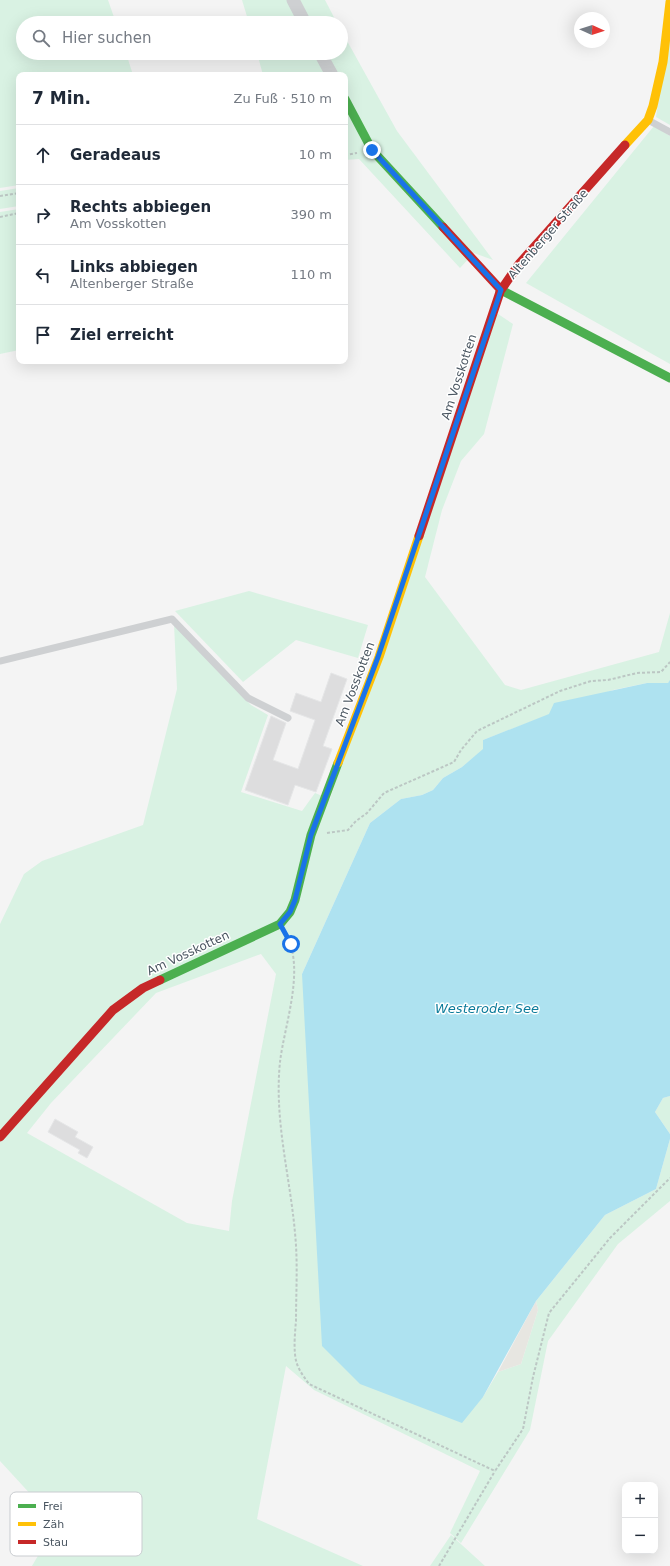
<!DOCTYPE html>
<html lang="de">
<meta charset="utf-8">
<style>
:root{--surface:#fff;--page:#f2f2f3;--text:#1f2937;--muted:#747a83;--line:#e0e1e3}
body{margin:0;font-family:"DejaVu Sans",sans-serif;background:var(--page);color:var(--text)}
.controls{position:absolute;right:12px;bottom:12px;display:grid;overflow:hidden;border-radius:8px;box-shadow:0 4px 16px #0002}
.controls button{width:36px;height:36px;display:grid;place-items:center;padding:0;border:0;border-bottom:1px solid var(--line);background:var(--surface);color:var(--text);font:20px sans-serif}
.compass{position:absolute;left:574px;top:12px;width:36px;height:36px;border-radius:50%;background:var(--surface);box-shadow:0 4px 16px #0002;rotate:93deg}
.stop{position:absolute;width:12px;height:12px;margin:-9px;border:3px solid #1a73e8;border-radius:50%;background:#fff}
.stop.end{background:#1a73e8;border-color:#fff;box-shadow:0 1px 4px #0008}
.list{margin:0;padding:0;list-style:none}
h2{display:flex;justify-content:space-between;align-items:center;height:52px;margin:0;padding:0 16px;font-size:17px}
h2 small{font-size:13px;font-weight:400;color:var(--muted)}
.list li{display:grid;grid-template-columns:26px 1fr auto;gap:12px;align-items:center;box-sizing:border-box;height:60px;padding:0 16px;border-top:1px solid var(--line)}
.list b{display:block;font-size:15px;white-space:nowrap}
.list p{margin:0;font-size:13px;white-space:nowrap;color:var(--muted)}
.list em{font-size:13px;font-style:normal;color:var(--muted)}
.icon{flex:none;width:22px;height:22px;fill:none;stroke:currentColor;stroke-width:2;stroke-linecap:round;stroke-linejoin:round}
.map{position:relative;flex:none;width:670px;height:1566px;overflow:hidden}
.search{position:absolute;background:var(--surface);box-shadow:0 4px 16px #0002;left:16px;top:16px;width:332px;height:44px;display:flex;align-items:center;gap:10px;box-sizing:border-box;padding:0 14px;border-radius:22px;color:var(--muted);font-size:15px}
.panel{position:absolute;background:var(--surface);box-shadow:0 4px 16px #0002;left:16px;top:72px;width:332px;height:292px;border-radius:8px}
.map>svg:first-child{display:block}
.green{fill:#d9f2e3;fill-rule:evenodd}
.sand{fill:#e7e6e1}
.water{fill:#aee2f0}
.building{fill:#ddddde;stroke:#e5e6e7}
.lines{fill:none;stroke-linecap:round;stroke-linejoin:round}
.path{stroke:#bcc7c4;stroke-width:2;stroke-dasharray:3 2;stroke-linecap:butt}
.lane{stroke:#ced0d2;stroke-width:7}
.street{stroke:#ced0d2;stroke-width:13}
.fast{stroke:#4caf50;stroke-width:9}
.slow{stroke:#ffc107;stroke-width:9}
.jam{stroke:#c62828;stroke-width:9}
.route{stroke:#1a73e8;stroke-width:5}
.labels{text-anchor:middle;stroke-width:3;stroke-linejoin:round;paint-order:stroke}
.street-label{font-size:12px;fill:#4a5661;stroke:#fff}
.water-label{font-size:13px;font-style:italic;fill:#0c7c9b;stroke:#fff}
.key{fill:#fff;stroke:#c9ccd0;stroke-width:1}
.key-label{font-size:11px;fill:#4a5661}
</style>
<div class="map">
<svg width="670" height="1566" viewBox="0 0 670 1566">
<rect width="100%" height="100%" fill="#f4f4f4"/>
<path class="green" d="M 0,0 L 108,0 L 116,23 L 23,23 L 23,53 L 126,53 L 133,75 L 19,75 L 19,185 L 0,188 Z
M 242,0 L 325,0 L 337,23 L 249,23 Z
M 670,25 L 670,125 L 656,117 Z
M 341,30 L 397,131 L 493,260 L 474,253 L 460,268 L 359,159 L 345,160 L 345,75 L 263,75 L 257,53 L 341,53 Z
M 654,126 L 670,136 L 670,364 L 526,283 Z
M 19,188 L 19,206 L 0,209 L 0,191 Z
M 19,209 L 19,350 L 0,354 L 0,212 Z
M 492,310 L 513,324 L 484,434 L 461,461 L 442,510 L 425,577 L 505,685 L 521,690 L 659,652 L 670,613 L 670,681 L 668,683 L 647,683 L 613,690 L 483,740 L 484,749 L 462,767 L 443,778 L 433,790 L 422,795 L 401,799 L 370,823 L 302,974 L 483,1397 L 498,1372 L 521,1364 L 538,1310 L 536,1301 L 605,1215 L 656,1189 L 670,1139 L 670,1201 L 618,1244 L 548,1341 L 530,1430 L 461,1543 L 450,1533 L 480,1471 L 314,1390 L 286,1366 L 257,1519 L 363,1566 L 32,1566 L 57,1523 L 0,1461 L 0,924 L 24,874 L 42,861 L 143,825 L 177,689 L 174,624 L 251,705 L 268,715 L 241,792 L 302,811 L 315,793 L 330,799 ZM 261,954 L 276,974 L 232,1201 L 229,1231 L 187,1223 L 27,1133 L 51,1103 L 156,993 Z
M 249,591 L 368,625 L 358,658 L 296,640 L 243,682 L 175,611 Z
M 670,1096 L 670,1134 L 655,1112 L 663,1098 Z
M 451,1535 L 485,1566 L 430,1566 Z"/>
<path class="sand" d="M 536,1301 L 538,1310 L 521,1364 L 498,1372 Z"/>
<path class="water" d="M 670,680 L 670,1096 L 663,1098 L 655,1112 L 670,1134 L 670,1139 L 656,1189 L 605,1215 L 536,1301 L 483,1397 L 462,1423 L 360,1384 L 322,1346 L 302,974 L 370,823 L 401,799 L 422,795 L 433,790 L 443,778 L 462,767 L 483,749 L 483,740 L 549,714 L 554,703 L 647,683 L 668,683 Z"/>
<path class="building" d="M 331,673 L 347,679 L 323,746 L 332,749 L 316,792 L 295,785 L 288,805 L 245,790 L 271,716 L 286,723 L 273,760 L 298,769 L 315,720 L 290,711 L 296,693 L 321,702 Z
M 55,1119 L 78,1132 L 75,1137 L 93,1147 L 87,1158 L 78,1153 L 80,1150 L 48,1132 Z"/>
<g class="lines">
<path class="path" d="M 345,155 L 357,153
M 0,196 L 19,193
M 0,217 L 19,213
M 327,833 L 348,830 L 356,821 L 367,813 L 384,793 L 454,762 L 461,750 L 477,731 L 560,691 L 591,681 L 608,680 L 637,673 L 661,672 L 670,662
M 287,937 C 305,970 284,1027 280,1062 C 274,1120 290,1176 295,1233 C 298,1262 296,1292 296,1321 C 295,1332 294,1344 295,1354 C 296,1367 302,1374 309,1384 L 495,1471 L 523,1429 L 533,1377 L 549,1313 L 610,1238 L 670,1178
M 439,1566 L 495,1471"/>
<path class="lane" d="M 648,120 L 670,132
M 0,661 L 172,619 L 248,698 L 288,718"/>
<path class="street" d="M 293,0 L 305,23
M 320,53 L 332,75"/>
<path class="fast" d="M 345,99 L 372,150 L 443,227
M 500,292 L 501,290 L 670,378
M 160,980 L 280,924 L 290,912 L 295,900 L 311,835 L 338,763"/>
<path class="slow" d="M 625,145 L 648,120 L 653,106 L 663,62 L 670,2
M 338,763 L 379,657 L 419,536"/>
<path class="jam" d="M 443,227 L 501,290 L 519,264 L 625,145
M 419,536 L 500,292
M 0,1137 L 113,1010 L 143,988 L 160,980"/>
</g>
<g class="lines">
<path class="route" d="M 291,944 L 280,924 L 290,912 L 295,900 L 311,835 L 378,657 L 501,290 L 372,150"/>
</g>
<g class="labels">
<g class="street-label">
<text transform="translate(548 234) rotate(-49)" y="4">Altenberger Straße</text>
<text transform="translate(459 377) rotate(-72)" y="4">Am Vosskotten</text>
<text transform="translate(355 684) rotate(-69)" y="4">Am Vosskotten</text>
<text transform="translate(188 953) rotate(-25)" y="4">Am Vosskotten</text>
</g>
<g class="water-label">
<text x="487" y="1013">Westeroder See</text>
</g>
</g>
<rect x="10" y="1492" width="132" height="64" rx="6" class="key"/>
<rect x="18" y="1504" width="18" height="4" fill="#4caf50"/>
<rect x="18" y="1522" width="18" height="4" fill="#ffc107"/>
<rect x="18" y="1540" width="18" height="4" fill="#c62828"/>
<g class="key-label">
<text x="43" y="1510">Frei</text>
<text x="43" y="1528">Zäh</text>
<text x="43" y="1546">Stau</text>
</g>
</svg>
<div class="controls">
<button>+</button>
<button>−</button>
</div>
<svg class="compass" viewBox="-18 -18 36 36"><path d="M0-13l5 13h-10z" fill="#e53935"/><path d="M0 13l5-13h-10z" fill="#747a83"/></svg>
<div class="stop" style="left:291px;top:944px"></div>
<div class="stop end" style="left:372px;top:150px"></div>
<div class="search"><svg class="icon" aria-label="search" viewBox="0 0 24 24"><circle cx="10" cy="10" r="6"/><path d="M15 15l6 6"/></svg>Hier suchen</div>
<section class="panel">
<h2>7 Min.<small>Zu Fuß · 510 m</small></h2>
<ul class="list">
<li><svg class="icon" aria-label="ahead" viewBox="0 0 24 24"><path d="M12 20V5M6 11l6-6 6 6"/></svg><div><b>Geradeaus</b></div><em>10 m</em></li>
<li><svg class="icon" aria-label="right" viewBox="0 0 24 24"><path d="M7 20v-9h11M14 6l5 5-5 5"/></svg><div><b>Rechts abbiegen</b><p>Am Vosskotten</p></div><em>390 m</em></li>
<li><svg class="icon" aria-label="left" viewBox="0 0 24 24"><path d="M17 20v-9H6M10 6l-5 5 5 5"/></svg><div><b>Links abbiegen</b><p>Altenberger Straße</p></div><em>110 m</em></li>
<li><svg class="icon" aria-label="arrive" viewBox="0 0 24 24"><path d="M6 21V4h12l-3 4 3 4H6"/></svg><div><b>Ziel erreicht</b></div></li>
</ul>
</section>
</div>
